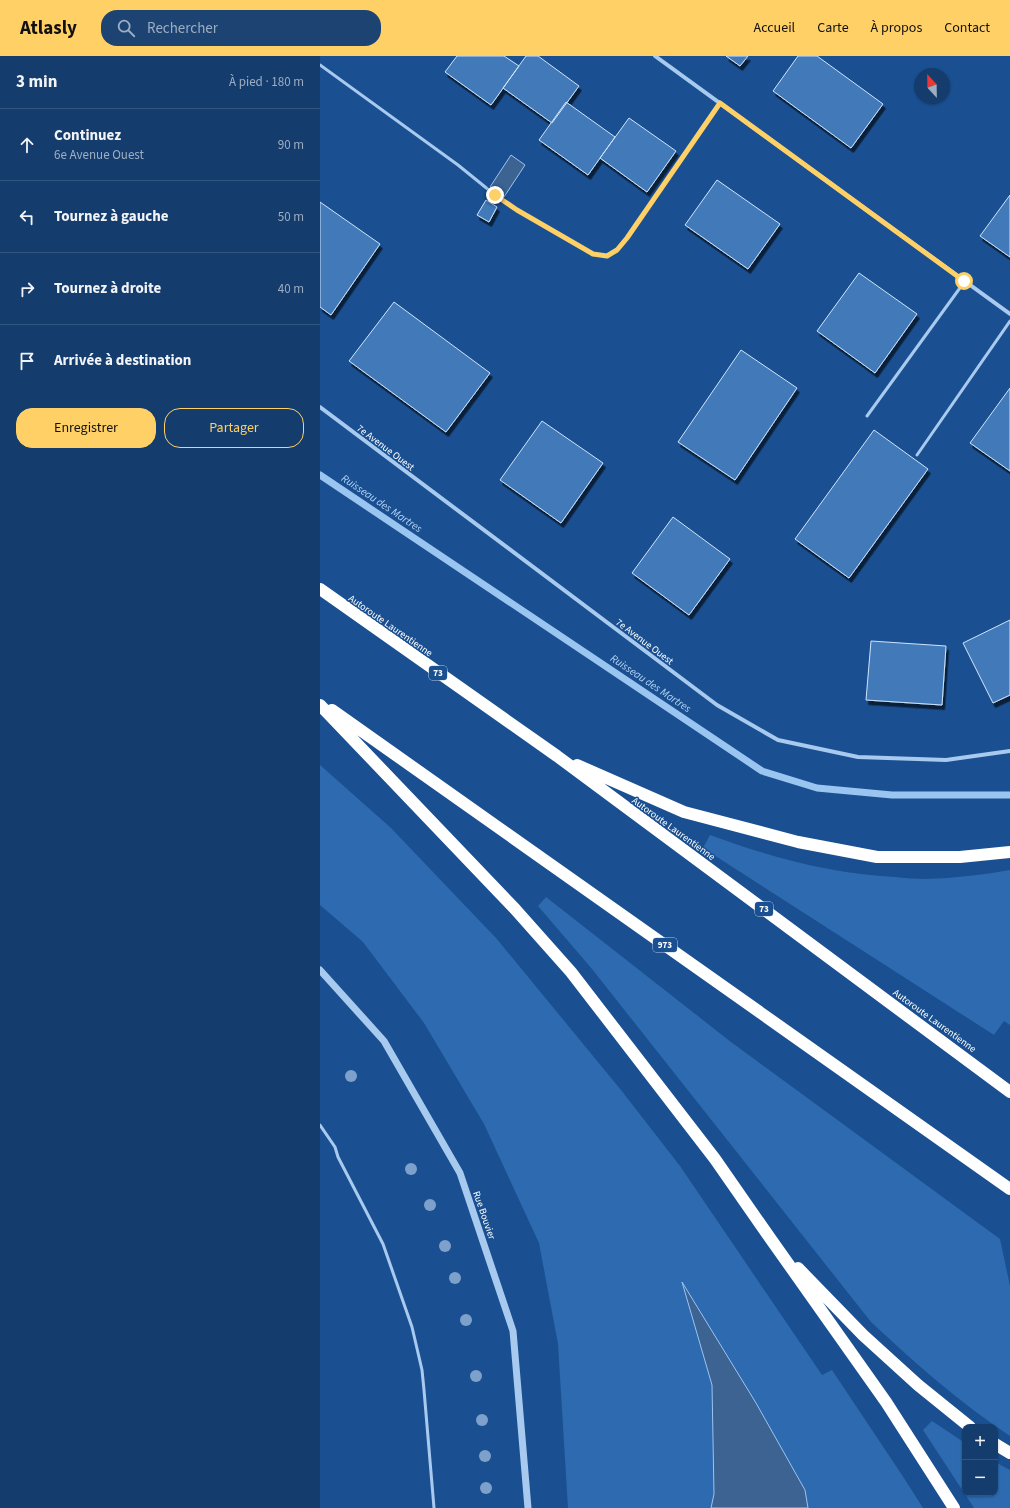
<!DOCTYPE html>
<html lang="fr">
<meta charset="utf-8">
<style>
:root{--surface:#143c6d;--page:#1d4372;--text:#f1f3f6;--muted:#9dadc2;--line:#335680;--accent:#ffd066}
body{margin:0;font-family:"Source Sans 3",sans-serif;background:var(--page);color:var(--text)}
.controls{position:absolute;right:12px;bottom:12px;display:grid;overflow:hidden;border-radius:8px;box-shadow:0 1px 3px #0004}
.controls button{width:36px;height:36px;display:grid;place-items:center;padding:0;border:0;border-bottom:1px solid var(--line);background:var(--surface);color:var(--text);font:20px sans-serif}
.compass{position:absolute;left:594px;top:12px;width:36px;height:36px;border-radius:50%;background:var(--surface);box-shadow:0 1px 3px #0004;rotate:338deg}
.stop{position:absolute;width:12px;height:12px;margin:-9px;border:3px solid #ffd066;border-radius:50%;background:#fff}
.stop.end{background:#ffd066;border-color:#fff;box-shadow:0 1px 4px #0008}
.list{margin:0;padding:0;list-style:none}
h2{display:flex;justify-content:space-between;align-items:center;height:52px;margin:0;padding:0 16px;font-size:17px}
h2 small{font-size:13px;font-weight:400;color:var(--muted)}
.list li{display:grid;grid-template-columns:26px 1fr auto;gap:12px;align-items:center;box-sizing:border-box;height:72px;padding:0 16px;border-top:1px solid var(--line)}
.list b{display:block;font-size:15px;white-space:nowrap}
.list p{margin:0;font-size:13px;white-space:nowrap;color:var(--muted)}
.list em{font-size:13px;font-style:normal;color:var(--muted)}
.actions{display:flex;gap:8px;padding:12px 16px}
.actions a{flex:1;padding:9px 0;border:1px solid var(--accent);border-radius:16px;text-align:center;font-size:14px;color:var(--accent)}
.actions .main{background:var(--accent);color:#111}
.icon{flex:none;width:22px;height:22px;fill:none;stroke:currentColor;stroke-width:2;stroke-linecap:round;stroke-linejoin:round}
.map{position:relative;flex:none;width:690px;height:1452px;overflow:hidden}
header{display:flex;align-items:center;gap:24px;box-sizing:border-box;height:56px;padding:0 20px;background:var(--accent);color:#111}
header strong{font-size:19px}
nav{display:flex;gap:22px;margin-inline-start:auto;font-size:14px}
.search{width:280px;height:36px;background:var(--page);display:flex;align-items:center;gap:10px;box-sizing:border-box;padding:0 14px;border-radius:16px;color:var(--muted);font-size:15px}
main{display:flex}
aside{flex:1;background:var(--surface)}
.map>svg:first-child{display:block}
.green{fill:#2d6aaf}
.water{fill:#3c6391;stroke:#9bc5f1}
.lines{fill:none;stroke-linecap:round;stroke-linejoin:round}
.stream{stroke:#9bc5f1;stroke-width:7}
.building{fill:#4379b9;stroke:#cfe4fb;filter:url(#shadow)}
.service{stroke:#a9caef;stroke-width:3}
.minor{stroke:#a9caef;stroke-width:4}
.tertiary{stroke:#a9caef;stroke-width:7}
.motorway{stroke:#fff;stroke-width:12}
.tree{fill:#7ea1cb}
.route{stroke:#ffd066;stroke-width:5}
.labels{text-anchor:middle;stroke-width:3;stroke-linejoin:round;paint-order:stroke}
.shield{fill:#1a5091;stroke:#bacade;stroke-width:1}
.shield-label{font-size:9px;font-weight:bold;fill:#fff}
.street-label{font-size:10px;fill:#fff;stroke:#1a5091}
.water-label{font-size:11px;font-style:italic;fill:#b5d4f6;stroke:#1a5091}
</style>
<header>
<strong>Atlasly</strong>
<div class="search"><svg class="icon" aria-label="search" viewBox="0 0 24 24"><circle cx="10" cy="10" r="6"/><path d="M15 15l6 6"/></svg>Rechercher</div>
<nav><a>Accueil</a><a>Carte</a><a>À propos</a><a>Contact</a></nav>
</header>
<main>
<aside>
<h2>3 min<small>À pied · 180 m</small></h2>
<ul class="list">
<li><svg class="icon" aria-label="ahead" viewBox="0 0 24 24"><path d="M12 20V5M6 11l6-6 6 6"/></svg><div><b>Continuez</b><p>6e Avenue Ouest</p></div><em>90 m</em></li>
<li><svg class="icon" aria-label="left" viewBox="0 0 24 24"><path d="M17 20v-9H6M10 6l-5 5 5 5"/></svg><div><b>Tournez à gauche</b></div><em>50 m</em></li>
<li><svg class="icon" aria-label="right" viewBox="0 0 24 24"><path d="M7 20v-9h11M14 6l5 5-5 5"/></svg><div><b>Tournez à droite</b></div><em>40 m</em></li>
<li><svg class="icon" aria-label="arrive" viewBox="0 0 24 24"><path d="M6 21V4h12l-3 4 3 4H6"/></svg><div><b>Arrivée à destination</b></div></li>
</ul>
<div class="actions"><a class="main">Enregistrer</a><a>Partager</a></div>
</aside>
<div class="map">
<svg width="690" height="1452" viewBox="0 0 690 1452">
<defs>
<filter id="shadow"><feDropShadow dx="2.5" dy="4.5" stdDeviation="0" flood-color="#0009"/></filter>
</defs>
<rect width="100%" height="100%" fill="#1a5091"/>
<path class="green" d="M 0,709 L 71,772 L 176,882 L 301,1034 L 360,1110 L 502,1319 L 512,1314 L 582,1419 L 603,1452 L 248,1452 L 238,1288 L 219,1187 L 164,1068 L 104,967 L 43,886 L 0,849 Z
M 390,779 C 450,801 511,818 575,821 C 585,822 596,823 606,823 C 634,822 662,819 690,814 L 690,969 L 684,965 L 674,979 L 383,792 Z
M 226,841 L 411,986 L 680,1183 L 690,1230 L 690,1380 C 640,1347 595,1307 551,1266 L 272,913 L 218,850 Z
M 612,1365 L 645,1387 L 645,1437 L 675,1437 L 675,1406 L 690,1414 L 690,1452 L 654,1452 L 603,1374 Z"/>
<path class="water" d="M 191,99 L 205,109 L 184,141 L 170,131 Z
M 362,1226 L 436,1347 L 485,1434 L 488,1452 L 391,1452 L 394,1438 L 392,1329 Z"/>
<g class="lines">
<path class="stream" d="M 0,419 L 442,715 L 497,732 L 572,739 L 690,739"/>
</g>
<path class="building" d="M 137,0 L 184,0 L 199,10 L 171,49 L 125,16 Z
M 206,0 L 218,0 L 259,30 L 232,67 L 183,32 Z
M 406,0 L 428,0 L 420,10 Z
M 478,0 L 497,0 L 563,48 L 531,92 L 453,35 Z
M 246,46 L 295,81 L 268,119 L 219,84 Z
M 309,62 L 356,95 L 327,136 L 280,102 Z
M 397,124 L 460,168 L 428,213 L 365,169 Z
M 690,139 L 690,201 L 660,180 Z
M 166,144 L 177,151 L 169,166 L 157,159 Z
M 0,146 L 60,188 L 11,259 L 0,251 Z
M 539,217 L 597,258 L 555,317 L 497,275 Z
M 74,246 L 170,317 L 126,376 L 29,305 Z
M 421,294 L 477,332 L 415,424 L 358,386 Z
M 690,332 L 690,415 L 650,387 Z
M 222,365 L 283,407 L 241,467 L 180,424 Z
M 554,374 L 608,413 L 529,522 L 475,483 Z
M 353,461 L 410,503 L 369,559 L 312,517 Z
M 690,564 L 690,639 L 673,647 L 643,587 Z
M 551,585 L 626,590 L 622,649 L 546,644 Z"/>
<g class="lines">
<path class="service" d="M 0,9 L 138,109 L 175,139 L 197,154 L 273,198 L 287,200 L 297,194 L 307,182 L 400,47
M 547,360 L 645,225
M 597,399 L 690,265
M 0,1069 L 15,1091 L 18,1101 L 63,1188 L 92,1271 L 102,1314 L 104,1334 L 114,1452"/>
<path class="minor" d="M 335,0 L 690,258
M 0,351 L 397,649 L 458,684 L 538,701 L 626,704 L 690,695"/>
<path class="tertiary" d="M 0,914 L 64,985 L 140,1117 L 193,1275 L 208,1452"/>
<path class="motorway" d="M 0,533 L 237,700 L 690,1036
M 0,649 L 195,853 L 251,916 L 395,1103 L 450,1182 L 566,1346 L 634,1452
M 12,654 L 690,1133
M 257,709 L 364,756 L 478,786 L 557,801 L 640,801 L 690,796
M 478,1212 L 543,1279 L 598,1329 L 650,1371
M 675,1388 L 690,1397"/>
</g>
<g class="tree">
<circle cx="31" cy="1020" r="6"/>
<circle cx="91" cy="1113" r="6"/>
<circle cx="110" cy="1149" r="6"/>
<circle cx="125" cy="1190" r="6"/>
<circle cx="135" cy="1222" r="6"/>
<circle cx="146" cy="1264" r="6"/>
<circle cx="156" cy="1320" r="6"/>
<circle cx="162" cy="1364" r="6"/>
<circle cx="165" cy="1400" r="6"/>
<circle cx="166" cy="1432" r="6"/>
</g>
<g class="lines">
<path class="route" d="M 175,139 L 197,154 L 273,198 L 287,200 L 297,194 L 307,182 L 400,47 L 644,225"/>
</g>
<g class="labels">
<g class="shield">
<rect x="109" y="610" width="18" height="14" rx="3"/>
<rect x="435" y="846" width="18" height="14" rx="3"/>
<rect x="333" y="882" width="24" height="14" rx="3"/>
</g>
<g class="shield-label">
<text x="118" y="620">73</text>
<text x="444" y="856">73</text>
<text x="345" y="892">973</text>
</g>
<g class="street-label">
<text transform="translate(66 391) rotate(37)" y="4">7e Avenue Ouest</text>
<text transform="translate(71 569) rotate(35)" y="4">Autoroute Laurentienne</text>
<text transform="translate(325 585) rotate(37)" y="4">7e Avenue Ouest</text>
<text transform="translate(354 772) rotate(36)" y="4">Autoroute Laurentienne</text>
<text transform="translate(615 964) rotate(36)" y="4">Autoroute Laurentienne</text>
<text transform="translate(165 1159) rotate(71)" y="4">Rue Bouvier</text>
</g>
<g class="water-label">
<text transform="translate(62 447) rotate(34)" y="4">Ruisseau des Martres</text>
<text transform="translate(331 627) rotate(34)" y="4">Ruisseau des Martres</text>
</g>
</g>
</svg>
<div class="controls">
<button>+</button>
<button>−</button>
</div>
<svg class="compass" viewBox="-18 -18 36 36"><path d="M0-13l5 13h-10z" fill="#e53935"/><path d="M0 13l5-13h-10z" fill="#9dadc2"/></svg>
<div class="stop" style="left:644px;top:225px"></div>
<div class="stop end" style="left:175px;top:139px"></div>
</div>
</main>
